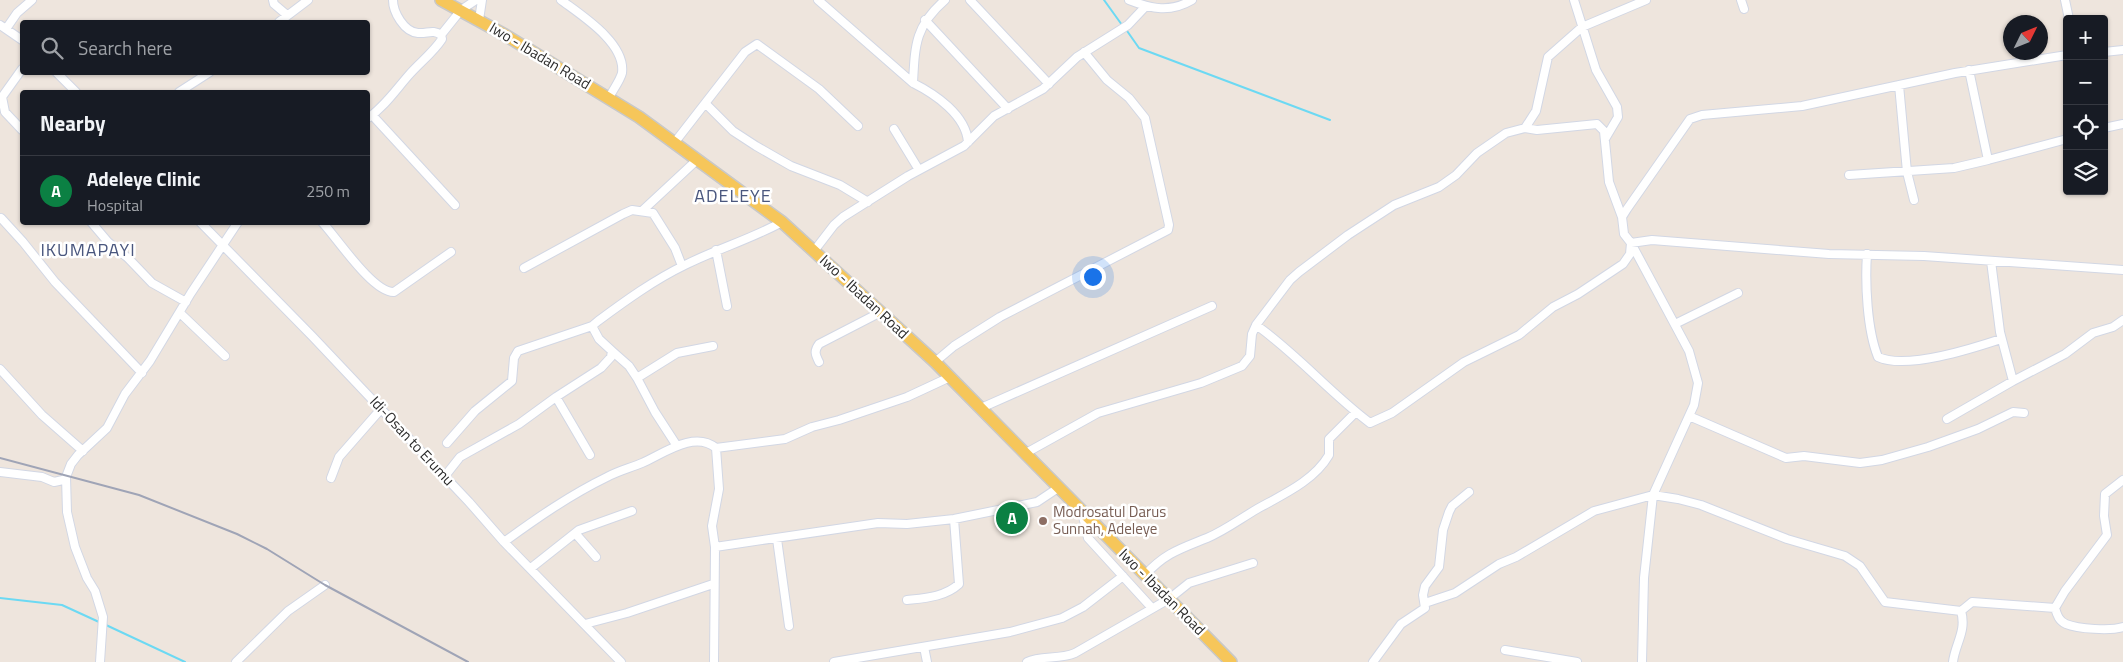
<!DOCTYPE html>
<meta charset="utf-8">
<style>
:root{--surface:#171b24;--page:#20242c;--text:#f1f3f6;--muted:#9ea1a6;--line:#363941;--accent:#0b8043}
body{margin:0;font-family:"Titillium Web",sans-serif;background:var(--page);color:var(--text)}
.controls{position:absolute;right:15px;top:15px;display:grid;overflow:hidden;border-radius:5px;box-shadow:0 1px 4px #0004}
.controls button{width:45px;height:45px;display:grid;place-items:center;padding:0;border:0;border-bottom:1px solid var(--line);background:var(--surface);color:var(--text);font:25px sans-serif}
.compass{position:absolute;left:2003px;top:15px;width:45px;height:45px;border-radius:50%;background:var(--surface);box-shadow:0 1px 4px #0004;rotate:47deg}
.you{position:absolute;left:1092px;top:276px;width:18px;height:18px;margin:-12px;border:4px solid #fff;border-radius:50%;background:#1a73e8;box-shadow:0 0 0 8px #1a73e833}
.badge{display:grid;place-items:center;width:32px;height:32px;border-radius:50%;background:var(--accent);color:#fff;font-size:16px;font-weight:700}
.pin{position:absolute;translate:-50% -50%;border:2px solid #fff;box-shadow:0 1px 5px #0006}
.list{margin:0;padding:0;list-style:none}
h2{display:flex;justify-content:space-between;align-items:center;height:65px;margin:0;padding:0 20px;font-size:21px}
h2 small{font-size:16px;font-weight:400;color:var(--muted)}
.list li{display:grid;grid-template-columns:32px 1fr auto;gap:15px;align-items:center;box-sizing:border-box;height:70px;padding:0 20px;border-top:1px solid var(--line)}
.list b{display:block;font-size:19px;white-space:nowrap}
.list p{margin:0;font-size:16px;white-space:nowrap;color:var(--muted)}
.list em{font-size:16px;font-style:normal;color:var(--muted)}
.icon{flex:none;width:28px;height:28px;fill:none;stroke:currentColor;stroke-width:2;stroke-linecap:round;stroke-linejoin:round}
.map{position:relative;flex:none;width:2123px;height:662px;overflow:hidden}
.search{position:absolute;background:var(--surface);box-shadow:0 1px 4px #0004;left:20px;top:20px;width:350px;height:55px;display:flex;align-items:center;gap:12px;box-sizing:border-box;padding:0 18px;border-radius:5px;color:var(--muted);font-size:19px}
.panel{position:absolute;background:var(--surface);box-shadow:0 1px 4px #0004;left:20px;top:90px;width:350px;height:135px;border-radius:5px}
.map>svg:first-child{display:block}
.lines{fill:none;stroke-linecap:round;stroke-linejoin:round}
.stream{stroke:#6cd9f3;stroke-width:2}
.minor-casing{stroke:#d2d7e4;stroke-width:10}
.primary-casing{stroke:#c8c8c8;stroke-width:14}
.minor{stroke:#fff;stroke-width:8}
.primary{stroke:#f6c65a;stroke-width:11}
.rail{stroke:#9fa4b6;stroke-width:2}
.education-dot{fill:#8d6e63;stroke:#fff;stroke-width:2}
.labels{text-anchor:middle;stroke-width:5;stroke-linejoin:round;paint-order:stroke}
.street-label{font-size:15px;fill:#2b2b2b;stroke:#fff}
.education-label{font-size:15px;fill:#785e54;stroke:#fff;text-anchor:start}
.quarter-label{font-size:18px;letter-spacing:1px;fill:#4a577e;stroke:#fff}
</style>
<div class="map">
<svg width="2123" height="662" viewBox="0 0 2123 662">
<rect width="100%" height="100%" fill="#eee5dd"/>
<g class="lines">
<path class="stream" d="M 1104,0 L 1122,25
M 1125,28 L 1139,48 L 1330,120
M 0,598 L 62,605 L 99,622
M 106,625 L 185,662"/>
<g class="minor-casing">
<path id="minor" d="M 273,0 L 274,4 L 287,15
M 393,0 C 393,12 404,32 418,33 C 427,34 433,29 441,35
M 561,0 C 581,15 626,43 622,73 C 620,81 612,91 609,98
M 818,0 L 913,83
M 945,0 C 915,26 915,45 913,83 C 935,94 966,115 968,142
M 970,0 L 1049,84
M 1129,0 C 1152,9 1170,13 1192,0
M 1574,0 L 1596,70 L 1617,107 L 1618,117 L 1605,139
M 1741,0 L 1744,9
M 2065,0 L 2069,19
M 479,20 L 482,0
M 925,20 L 1008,109
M 279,22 L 308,0
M 0,25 L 22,40
M 6,29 L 17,13 L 32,0
M 2104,52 L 2123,50
M 22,69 L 2,97 L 5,112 L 22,130
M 56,72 L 76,92
M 1899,85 L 1907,172 L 1914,200
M 179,92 L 210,72
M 706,104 L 733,131 L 756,146 L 791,166 L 840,185 L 868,202
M 372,115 L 455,205
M 368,118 C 384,107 395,91 408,76 C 419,63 433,53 442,39 L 441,35 L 461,10 L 476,0
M 1525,128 L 1536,111 L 1548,57 L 1582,27 L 1646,0
M 2104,128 L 2123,124
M 894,129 L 919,170
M 675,142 L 745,52 L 757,44 L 819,89 L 858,126
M 1988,160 L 2067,139
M 1849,175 L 1954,168 L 1988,160 L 1969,70
M 642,211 L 698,159
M 1,218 L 23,242 L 55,282 L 142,373
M 91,222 L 108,242 L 128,258 L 152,283 L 186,302
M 200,222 L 312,336 L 469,502 L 504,542 L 621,662
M 322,222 C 337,238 373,293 394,292 L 451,252
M 716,250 L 727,306
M 814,251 L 834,225 L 843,217 L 908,176 L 964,146 L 994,116 L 1043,89 L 1077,57 L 1128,25 L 1145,7
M 1867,254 C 1865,283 1867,330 1878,357 C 1906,370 1971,349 2001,339
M 524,268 L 623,214 L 632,210 L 653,213 L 675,248 L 682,266
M 180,313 L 225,356
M 1675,324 L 1738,293
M 1256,325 C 1297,354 1330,393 1370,423 L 1392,413 L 1464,362 L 1519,335 L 1553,307 L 1578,294 L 1623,264 L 1630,254 L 1631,243 L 1652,240 L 1829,254 L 1924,256 L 2123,270
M 612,351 L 629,366 L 637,378 L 655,412 L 677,446
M 819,362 C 815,354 814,351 819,344 L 881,312
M 935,362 L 954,346 L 1000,317 L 1168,230 L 1169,225 L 1145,118 L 1129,98 L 1107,80 L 1084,52
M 0,369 L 42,415 L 83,451
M 637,378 L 677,353 L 713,346
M 2013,381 L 2065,354 L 2093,333 L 2113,327 L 2123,320
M 556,397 L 590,455
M 981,408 L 1212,306
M 1689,416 L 1786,458 L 1804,456 L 1860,463 L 1882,460 L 1928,447 L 1978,429 L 2013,412 L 2024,413
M 1947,419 L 2013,381 L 2000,332 L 1991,261
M 447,443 L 475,411 L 512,381 L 514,358 L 518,351 L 592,326
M 1026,453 L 1098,413 L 1201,383 L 1242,366 L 1250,356 L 1252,334 L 1256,325 L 1290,280 L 1299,272 L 1348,235 L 1394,205 L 1439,187 L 1456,175 L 1477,153 L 1506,133 L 1525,128 L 1537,130 L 1597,124 L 1604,131 L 1609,182 L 1622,217
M 0,472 L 42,477 L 54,482 L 63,480 L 66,477
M 445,476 L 460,457 L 519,424 L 556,397 L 601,368 L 611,357 L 612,351 L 599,339 L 592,326 L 598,321 C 625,301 654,280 685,265 C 717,249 751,239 782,222
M 331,478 L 339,457 L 381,409
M 1082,512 L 1088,538 L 1151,607
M 575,533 L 596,557
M 777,539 L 789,626
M 504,542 C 537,518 570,495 607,477 C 618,471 630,468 642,463 C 663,454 694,430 716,448 L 785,439 L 812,427 L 839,420 L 907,397 L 950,377
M 715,547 L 878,523 L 907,524 L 954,519 L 1037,502 L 1058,488
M 531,568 L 579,530 L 632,511
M 1145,575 C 1165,553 1180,549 1207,538 C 1224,531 1240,519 1257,509 C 1282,495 1314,481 1329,455 L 1329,439 L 1356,412
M 907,600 C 925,598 945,597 959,584 L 954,519
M 1425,603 L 1455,593 L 1499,564 L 1516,557 L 1594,511 L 1653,495 L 1678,499 L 1701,505 L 1787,539 L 1845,556 L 1860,566 L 1885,602 L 1961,611 C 1967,631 1955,644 1953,662
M 2055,608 C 2057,615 2059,621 2066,624 C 2078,629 2111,631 2123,627
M 1961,611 L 1972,602 L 2055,608 L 2065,591 L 2107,535 L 2104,516 L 2105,494 L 2123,480
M 585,624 L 627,613 L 713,584
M 924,647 L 927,662
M 1505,650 L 1577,662
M 100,662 L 103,617 L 95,591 L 87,578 L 75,547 L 67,512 L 66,477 L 71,464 L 78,455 L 107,428 L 125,394 L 150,361 L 191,293 L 238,222
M 236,662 L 288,611 L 325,585
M 714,662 L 715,547 L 712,526 L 719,489 L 716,448
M 834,662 L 1010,632 L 1062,618 L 1083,607 L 1123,576
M 1027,662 C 1041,655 1059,660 1075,653 L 1169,599 L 1189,583 L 1253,563
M 1373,662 L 1401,624 L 1425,608 L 1423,595 L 1425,586 L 1439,567 L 1443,530 L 1449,512 L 1452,506 L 1469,492
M 1642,662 L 1644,578 L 1653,495 L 1694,405 L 1698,383 L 1689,351 L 1631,243 L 1624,234 L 1622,217 L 1627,209 L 1690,119 L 1702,115 L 1802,106 L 1955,73 L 2067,55"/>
</g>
<g class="primary-casing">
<path id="primary" d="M 441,0 L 505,35 L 639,117 L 782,222 L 935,362 L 1231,662"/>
</g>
<use href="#minor" class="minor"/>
<use href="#primary" class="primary"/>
<path class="rail" d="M 0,458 L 139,495 L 237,534 L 267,549 L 325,585 L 468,662"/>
</g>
<circle class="education-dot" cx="1043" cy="521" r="5"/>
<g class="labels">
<g class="street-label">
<text transform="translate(540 56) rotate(31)" y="5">Iwo - Ibadan Road</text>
<text transform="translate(864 297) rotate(43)" y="5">Iwo - Ibadan Road</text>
<text transform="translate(412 441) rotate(47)" y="5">Idi-Osan to Erumu</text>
<text transform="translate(1162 592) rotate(45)" y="5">Iwo - Ibadan Road</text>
</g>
<g class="education-label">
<text x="1053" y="517">Modrosatul Darus<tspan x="1053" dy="17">Sunnah, Adeleye</tspan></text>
</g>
<g class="quarter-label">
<text x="733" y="202">ADELEYE</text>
<text x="88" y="256">IKUMAPAYI</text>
</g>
</g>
</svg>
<div class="controls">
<button>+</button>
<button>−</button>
<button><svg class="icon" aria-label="locate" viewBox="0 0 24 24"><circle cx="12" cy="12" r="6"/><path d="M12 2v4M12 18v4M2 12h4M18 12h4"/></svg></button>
<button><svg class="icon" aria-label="layers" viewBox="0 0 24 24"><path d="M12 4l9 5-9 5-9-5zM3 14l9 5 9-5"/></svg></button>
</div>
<svg class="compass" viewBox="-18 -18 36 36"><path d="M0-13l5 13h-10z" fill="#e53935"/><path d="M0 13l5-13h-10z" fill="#9ea1a6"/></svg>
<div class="you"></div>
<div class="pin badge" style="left:1012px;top:518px">A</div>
<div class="search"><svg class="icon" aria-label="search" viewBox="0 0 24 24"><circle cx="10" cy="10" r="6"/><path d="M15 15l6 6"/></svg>Search here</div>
<section class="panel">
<h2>Nearby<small></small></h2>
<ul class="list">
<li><span class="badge">A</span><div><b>Adeleye Clinic</b><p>Hospital</p></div><em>250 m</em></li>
</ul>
</section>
</div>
